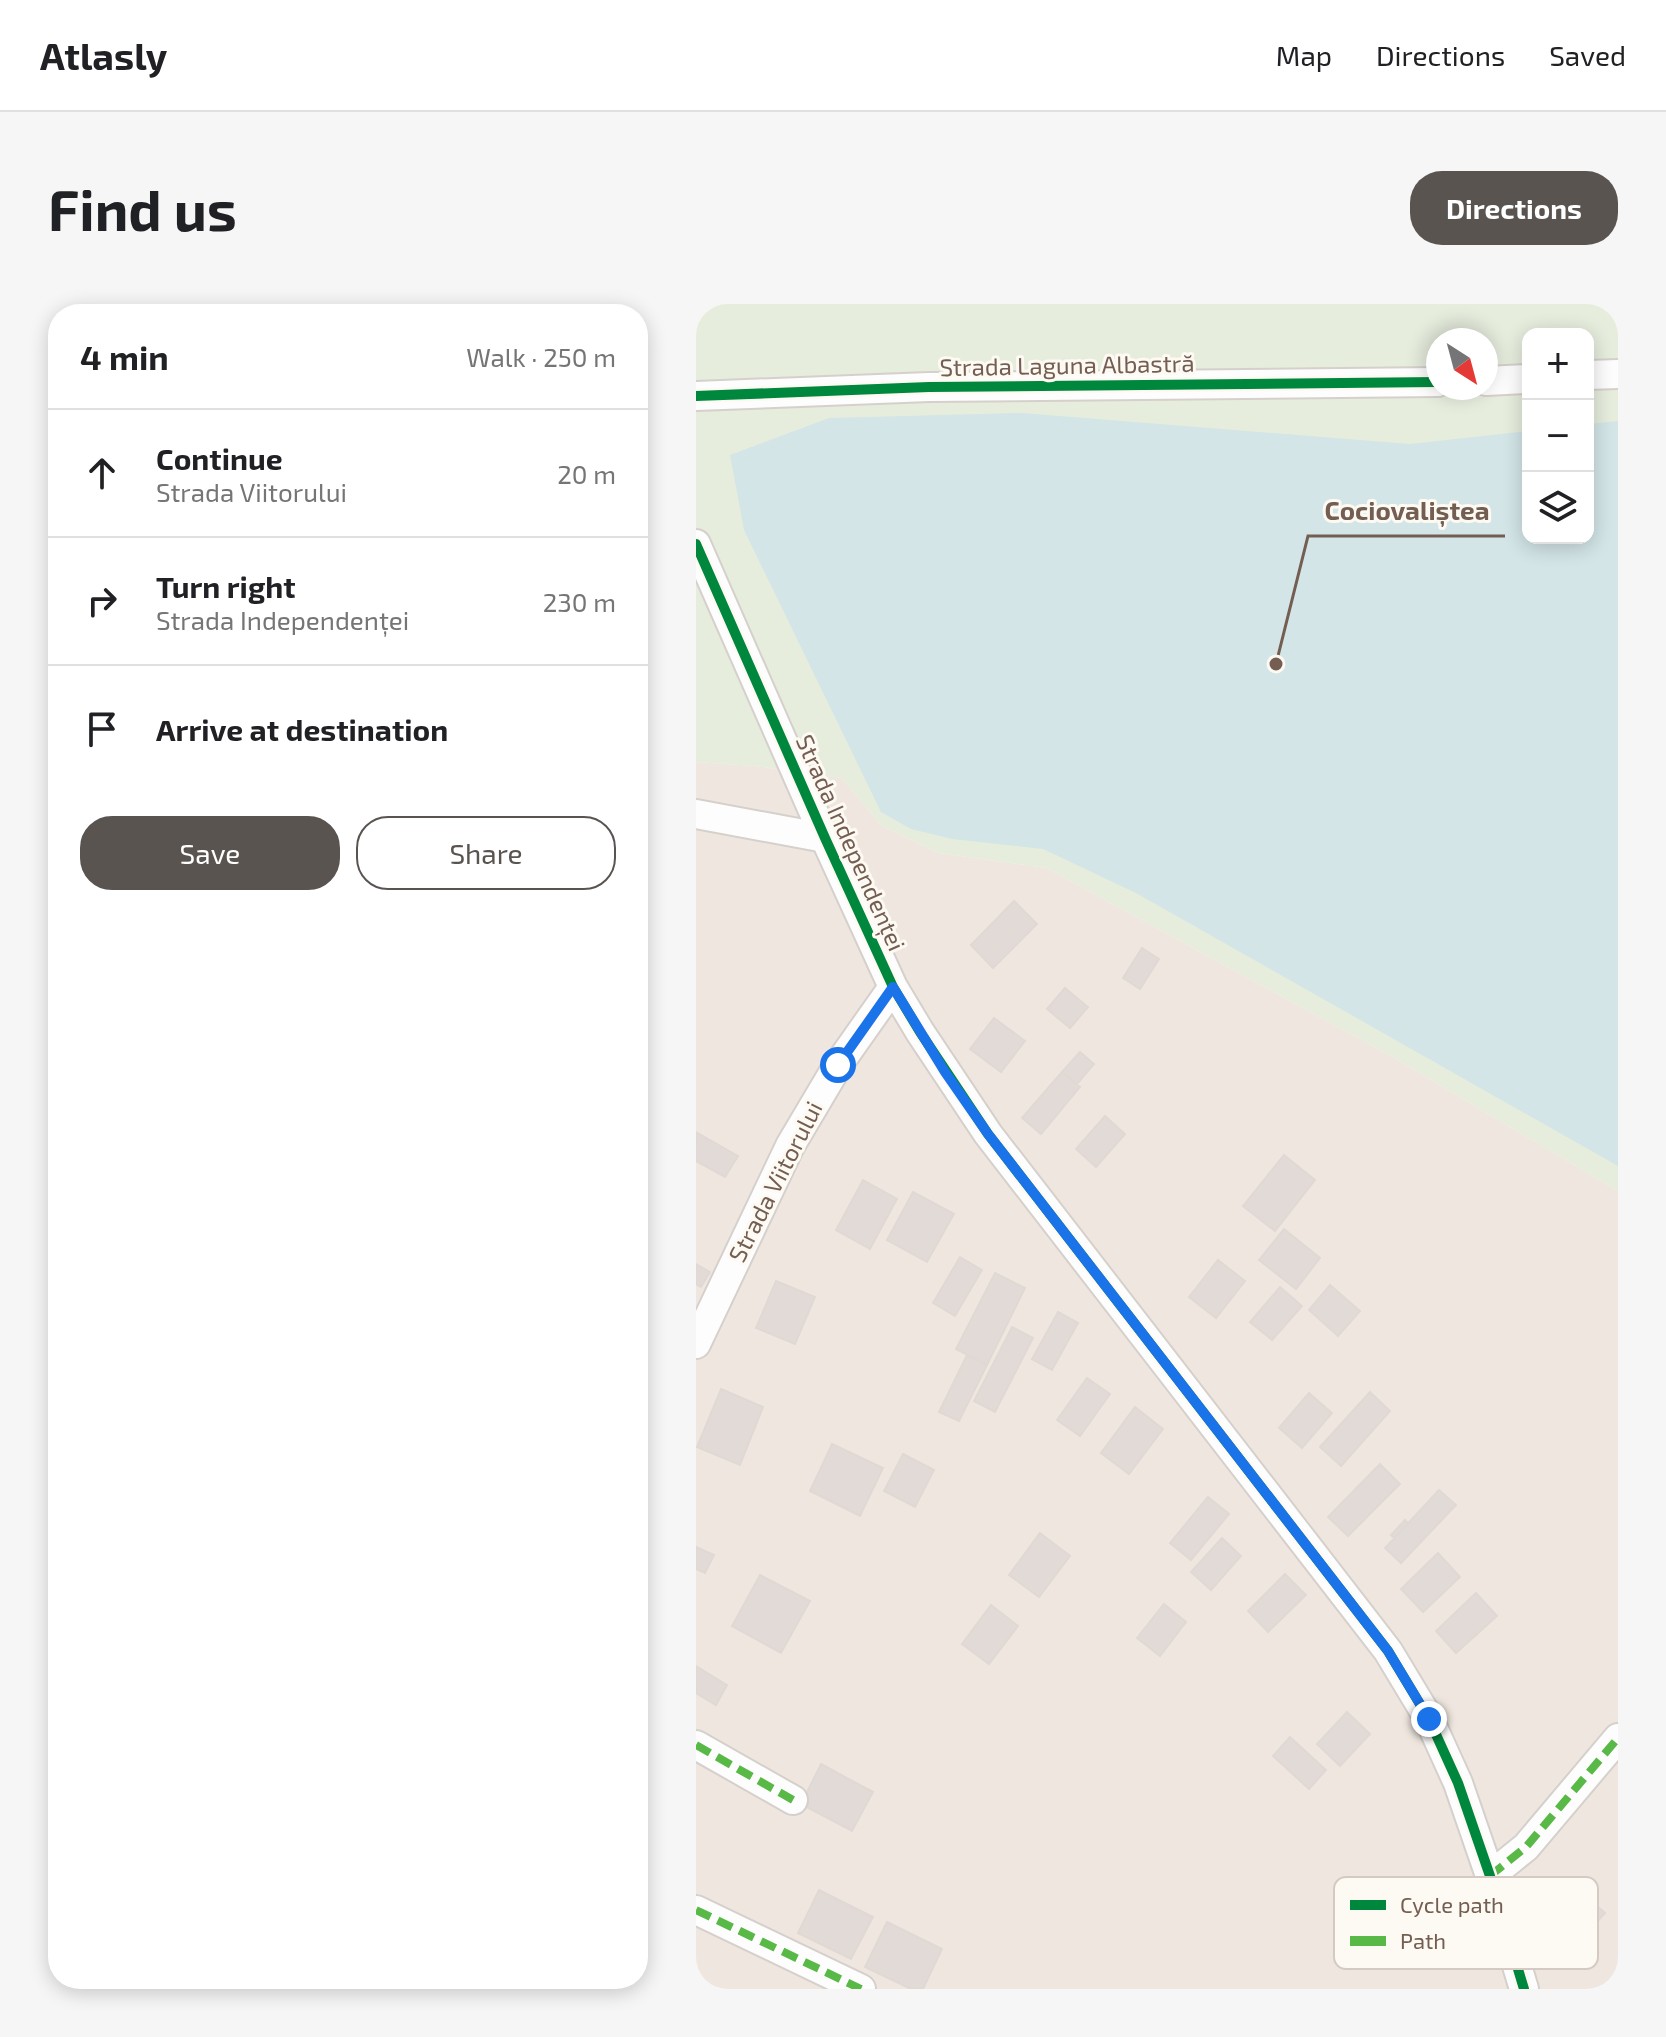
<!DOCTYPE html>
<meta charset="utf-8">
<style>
:root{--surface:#fff;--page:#f6f6f6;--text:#202124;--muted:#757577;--line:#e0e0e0;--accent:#5a5451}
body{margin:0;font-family:"Exo 2",sans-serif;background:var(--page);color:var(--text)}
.controls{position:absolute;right:24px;top:24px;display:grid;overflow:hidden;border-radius:16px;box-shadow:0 4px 20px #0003}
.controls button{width:72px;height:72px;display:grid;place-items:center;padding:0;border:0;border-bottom:2px solid var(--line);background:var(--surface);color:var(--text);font:40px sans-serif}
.compass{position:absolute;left:730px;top:24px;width:72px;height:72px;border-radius:50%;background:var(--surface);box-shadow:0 4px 20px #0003;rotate:144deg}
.stop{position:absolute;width:24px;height:24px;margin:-18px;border:6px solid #1a73e8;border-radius:50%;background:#fff}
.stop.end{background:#1a73e8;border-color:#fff;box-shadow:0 2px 8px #0008}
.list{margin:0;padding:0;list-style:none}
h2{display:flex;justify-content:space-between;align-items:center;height:104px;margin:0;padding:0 32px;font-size:34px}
h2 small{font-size:26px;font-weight:400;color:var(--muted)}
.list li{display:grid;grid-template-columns:52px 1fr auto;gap:24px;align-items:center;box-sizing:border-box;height:128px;padding:0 32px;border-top:2px solid var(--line)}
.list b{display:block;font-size:30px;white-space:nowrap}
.list p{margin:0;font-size:26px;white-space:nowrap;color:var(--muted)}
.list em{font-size:26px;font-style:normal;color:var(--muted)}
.actions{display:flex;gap:16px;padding:24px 32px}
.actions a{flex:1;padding:18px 0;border:2px solid var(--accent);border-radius:32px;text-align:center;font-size:28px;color:var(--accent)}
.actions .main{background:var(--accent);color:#fff}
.icon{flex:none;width:44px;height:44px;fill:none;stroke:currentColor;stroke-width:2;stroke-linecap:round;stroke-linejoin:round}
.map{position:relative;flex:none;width:922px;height:1685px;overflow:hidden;border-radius:32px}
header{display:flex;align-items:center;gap:48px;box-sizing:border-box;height:112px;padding:0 40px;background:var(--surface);border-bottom:2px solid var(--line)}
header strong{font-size:38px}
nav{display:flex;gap:44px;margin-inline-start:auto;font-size:28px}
.intro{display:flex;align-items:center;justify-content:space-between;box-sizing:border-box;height:192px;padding:0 48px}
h1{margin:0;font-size:56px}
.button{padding:20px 36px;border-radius:32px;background:var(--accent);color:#fff;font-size:28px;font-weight:700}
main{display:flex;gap:48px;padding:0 48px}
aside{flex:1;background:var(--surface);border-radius:32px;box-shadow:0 4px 20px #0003}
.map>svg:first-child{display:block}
.residential{fill:#efe7df}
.green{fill:#e6eddd;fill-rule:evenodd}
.water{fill:#d3e5e7}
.building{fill:#e1dad6;stroke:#e0d8d3;stroke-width:2}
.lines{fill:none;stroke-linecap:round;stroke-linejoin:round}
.minor-casing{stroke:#d5d0cb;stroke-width:32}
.minor{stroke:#fefdfd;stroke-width:28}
.quiet{stroke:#58b947;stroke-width:8;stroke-dasharray:16 8;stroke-linecap:butt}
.cycleway-casing{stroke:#fdf9f3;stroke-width:15}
.cycleway{stroke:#00873e;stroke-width:10}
.route{stroke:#1a73e8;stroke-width:10}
.labels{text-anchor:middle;stroke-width:6;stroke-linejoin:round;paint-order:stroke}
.street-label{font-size:24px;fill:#745e52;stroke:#fdf9f3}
.key{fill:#fdf9f3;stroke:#d4cac3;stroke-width:2}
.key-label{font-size:22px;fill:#745e52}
.leader{fill:none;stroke:#745e52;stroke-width:3}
.callout-dot{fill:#745e52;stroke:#fdf9f3;stroke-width:3}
.callout-label{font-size:26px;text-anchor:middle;font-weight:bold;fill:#745e52;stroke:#fdf9f3;stroke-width:6;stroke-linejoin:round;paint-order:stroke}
</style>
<header>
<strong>Atlasly</strong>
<nav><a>Map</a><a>Directions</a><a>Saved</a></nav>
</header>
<div class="intro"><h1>Find us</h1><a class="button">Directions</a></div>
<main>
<aside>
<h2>4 min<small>Walk · 250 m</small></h2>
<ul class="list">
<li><svg class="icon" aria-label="ahead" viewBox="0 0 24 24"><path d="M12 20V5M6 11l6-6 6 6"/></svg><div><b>Continue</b><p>Strada Viitorului</p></div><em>20 m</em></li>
<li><svg class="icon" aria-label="right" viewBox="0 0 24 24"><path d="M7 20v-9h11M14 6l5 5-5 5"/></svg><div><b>Turn right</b><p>Strada Independenței</p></div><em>230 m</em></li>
<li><svg class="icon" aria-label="arrive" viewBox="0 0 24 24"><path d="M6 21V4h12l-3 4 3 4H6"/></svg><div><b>Arrive at destination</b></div></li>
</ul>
<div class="actions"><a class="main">Save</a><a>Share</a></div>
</aside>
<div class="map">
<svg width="922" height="1685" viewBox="0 0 922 1685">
<rect width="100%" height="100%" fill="#f8f4f0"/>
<path class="residential" d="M 0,458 L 59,462 L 146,474 L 186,522 L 243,549 L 351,564 L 697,753 L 922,887 L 922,1685 L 0,1685 Z"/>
<path class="green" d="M 0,0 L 922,0 L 922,887 L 697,753 L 351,564 L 243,549 L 186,522 L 146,474 L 59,462 L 0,458 ZM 832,30 L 892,30 L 892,234 L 832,234 ZM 742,36 L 790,36 L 790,84 L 742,84 Z"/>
<path class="water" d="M 326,109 L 714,140 L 832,127 L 832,234 L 892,234 L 892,120 L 922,117 L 922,862 L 440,589 L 347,545 L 256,535 L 215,525 L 185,508 L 48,226 L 34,151 L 133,114 Z"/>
<path class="building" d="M 318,597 L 341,620 L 297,664 L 275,641 Z
M 446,644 L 463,655 L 444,685 L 427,674 Z
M 369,684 L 392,703 L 374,724 L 351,705 Z
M 298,714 L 329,737 L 305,768 L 274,745 Z
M 384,748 L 398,760 L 381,780 L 366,768 Z
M 366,768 L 384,783 L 345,830 L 326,814 Z
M 409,812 L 429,830 L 400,863 L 380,845 Z
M 0,828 L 42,852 L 29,873 L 0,857 Z
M 588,851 L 619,876 L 579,927 L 547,902 Z
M 167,876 L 201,895 L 174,945 L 140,926 Z
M 217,888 L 258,910 L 231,958 L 191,936 Z
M 588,925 L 624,954 L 600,985 L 563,956 Z
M 264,953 L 286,966 L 259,1012 L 237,999 Z
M 522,956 L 549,977 L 520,1014 L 493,993 Z
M 0,960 L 14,968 L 5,983 L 0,980 Z
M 299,969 L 329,984 L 291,1061 L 260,1045 Z
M 80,977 L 119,993 L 99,1040 L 60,1024 Z
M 634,981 L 664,1007 L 642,1032 L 613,1006 Z
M 584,983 L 606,1002 L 576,1036 L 554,1018 Z
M 362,1008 L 382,1019 L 356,1066 L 336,1055 Z
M 316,1023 L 337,1034 L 299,1108 L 278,1097 Z
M 271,1051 L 291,1061 L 263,1117 L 243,1108 Z
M 391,1074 L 414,1090 L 384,1132 L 361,1116 Z
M 25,1085 L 67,1103 L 44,1161 L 1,1143 Z
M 674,1088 L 694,1107 L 645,1162 L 624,1143 Z
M 613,1089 L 636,1109 L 606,1144 L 583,1124 Z
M 439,1103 L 467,1125 L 433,1170 L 405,1149 Z
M 136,1140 L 187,1164 L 164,1212 L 114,1187 Z
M 207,1150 L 238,1166 L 219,1203 L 188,1187 Z
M 684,1160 L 704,1180 L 652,1232 L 632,1213 Z
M 743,1186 L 760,1201 L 705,1259 L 689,1244 Z
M 512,1193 L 533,1210 L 495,1256 L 474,1239 Z
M 709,1216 L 712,1219 L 698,1234 L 695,1231 Z
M 344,1229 L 374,1252 L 343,1293 L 313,1271 Z
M 526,1234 L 545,1252 L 515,1286 L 495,1268 Z
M 0,1243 L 18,1251 L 9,1269 L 0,1265 Z
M 742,1249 L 764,1273 L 727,1308 L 705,1285 Z
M 589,1270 L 610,1291 L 572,1328 L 552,1307 Z
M 64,1271 L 114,1297 L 85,1349 L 36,1322 Z
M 780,1289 L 801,1312 L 760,1349 L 740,1327 Z
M 468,1300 L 490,1318 L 464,1352 L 441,1334 Z
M 295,1301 L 322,1322 L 293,1360 L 266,1340 Z
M 0,1362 L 31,1381 L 20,1401 L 0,1389 Z
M 651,1408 L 674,1430 L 644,1462 L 621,1440 Z
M 594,1433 L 630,1466 L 613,1485 L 577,1452 Z
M 125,1460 L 177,1488 L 156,1527 L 105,1500 Z
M 123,1586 L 177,1613 L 155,1655 L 102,1629 Z
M 892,1594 L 909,1609 L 881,1640 L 864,1624 Z
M 191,1618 L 246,1645 L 227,1685 L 215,1685 L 169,1663 Z"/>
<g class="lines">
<g class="minor-casing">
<path id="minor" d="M 892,71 L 922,70
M 790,77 L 832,75
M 0,92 L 233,83 L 742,78
M 0,240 L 129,534 L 197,683 L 224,728 L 292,830 L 692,1347 L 733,1415 L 762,1479 L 794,1572 L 828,1685
M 0,510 L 129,534
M 0,1040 L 94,842 L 142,761 L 197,683
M 0,1441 L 97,1496
M 794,1572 L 830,1543 L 922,1434
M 0,1606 L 165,1685"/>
</g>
<use href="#minor" class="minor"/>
<path class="quiet" d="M 0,1441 L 97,1496
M 794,1572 L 830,1543 L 922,1434
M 0,1606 L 165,1685"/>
<g class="cycleway-casing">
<path id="cycleway" d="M 0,92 L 233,83 L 742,78
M 0,240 L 129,534 L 197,683 L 224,728 L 292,830 L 692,1347 L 733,1415 L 762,1479 L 794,1572 L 828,1685"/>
</g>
<use href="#cycleway" class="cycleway"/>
</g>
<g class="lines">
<path class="route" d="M 142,761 L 197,683 L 249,768 L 292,830 L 692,1347 L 733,1415"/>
</g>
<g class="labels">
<g class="street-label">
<text transform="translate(371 62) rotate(-1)" y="8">Strada Laguna Albastră</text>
<text transform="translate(154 539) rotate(66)" y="8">Strada Independenței</text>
<text transform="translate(80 878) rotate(-63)" y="8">Strada Viitorului</text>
</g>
</g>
<rect x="638" y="1573" width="264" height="92" rx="12" class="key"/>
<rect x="654" y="1596" width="36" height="10" fill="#00873e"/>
<rect x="654" y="1632" width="36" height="10" fill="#58b947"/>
<g class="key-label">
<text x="704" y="1609">Cycle path</text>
<text x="704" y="1645">Path</text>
</g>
<path class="leader" d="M580 360L612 232H809"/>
<circle class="callout-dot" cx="580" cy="360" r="8"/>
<g class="callout-label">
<text x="711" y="216">Cociovaliștea</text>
</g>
</svg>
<div class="controls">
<button>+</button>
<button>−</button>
<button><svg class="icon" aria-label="layers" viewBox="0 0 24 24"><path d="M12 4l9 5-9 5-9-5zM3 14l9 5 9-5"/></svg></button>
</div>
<svg class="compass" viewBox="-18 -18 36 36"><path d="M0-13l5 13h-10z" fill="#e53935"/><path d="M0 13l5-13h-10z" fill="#757577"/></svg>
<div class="stop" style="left:142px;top:761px"></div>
<div class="stop end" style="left:733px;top:1415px"></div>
</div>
</main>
